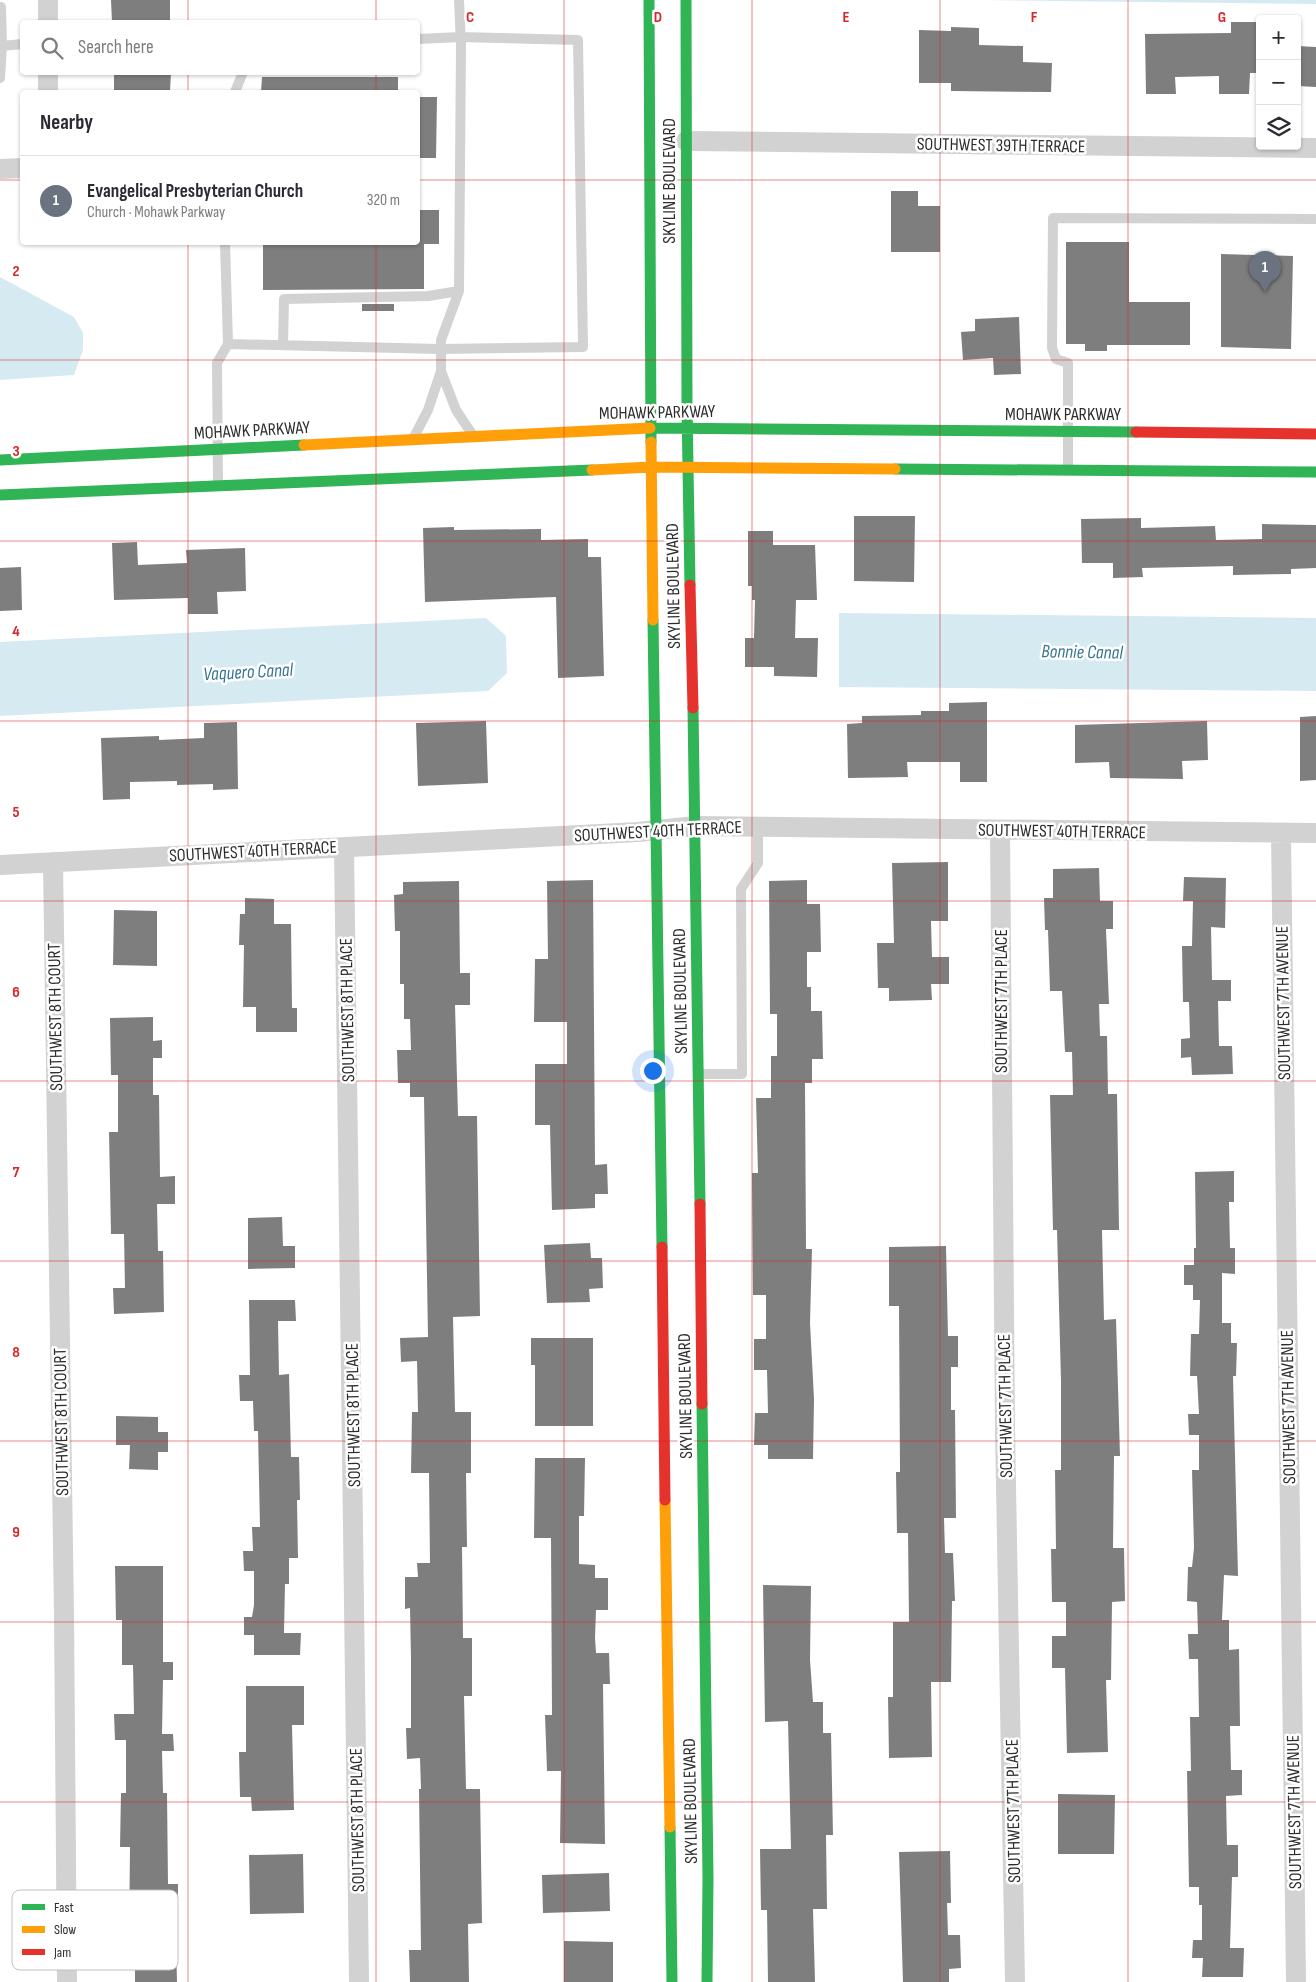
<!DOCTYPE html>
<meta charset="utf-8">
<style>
:root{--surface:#fff;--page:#f2f2f3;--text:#2b2b33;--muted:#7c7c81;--line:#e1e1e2;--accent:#767676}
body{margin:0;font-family:"Sofia Sans Condensed",sans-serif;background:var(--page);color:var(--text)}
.controls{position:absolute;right:15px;top:15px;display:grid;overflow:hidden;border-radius:5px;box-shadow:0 1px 4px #0004}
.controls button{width:45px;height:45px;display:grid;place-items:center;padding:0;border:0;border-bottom:1px solid var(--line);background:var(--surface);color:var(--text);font:25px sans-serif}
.you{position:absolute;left:652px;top:1070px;width:18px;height:18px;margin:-12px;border:4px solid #fff;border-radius:50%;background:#1a73e8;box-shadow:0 0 0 8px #1a73e833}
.badge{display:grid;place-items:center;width:32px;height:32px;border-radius:50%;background:var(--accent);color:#fff;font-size:16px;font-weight:700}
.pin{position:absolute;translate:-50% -41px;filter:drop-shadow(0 1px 2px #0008)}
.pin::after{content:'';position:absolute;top:26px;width:18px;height:15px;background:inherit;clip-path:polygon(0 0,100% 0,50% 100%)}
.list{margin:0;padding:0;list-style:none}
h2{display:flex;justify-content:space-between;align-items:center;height:65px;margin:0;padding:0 20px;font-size:21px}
h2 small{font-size:16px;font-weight:400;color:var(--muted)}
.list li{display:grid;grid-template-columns:32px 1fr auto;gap:15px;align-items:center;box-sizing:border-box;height:90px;padding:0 20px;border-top:1px solid var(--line)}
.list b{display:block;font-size:19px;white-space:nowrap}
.list p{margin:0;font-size:16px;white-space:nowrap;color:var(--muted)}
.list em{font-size:16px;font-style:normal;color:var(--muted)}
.icon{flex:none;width:28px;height:28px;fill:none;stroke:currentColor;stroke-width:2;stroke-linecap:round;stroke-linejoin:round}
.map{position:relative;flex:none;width:1316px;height:1982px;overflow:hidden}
.search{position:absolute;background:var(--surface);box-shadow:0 1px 4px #0004;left:20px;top:20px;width:400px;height:55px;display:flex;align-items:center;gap:12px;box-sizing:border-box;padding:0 18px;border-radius:5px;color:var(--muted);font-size:19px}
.panel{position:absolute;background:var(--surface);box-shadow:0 1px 4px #0004;left:20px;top:90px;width:400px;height:155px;border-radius:5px}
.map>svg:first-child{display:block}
.water{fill:#d6eaf2}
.building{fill:#7e7e7e}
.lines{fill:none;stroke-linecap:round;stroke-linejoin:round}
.lane{stroke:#d2d2d2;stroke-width:10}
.street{stroke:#d2d2d2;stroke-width:20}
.fast{stroke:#30b455;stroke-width:11}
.slow{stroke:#ff9f0a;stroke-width:11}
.jam{stroke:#e5322d;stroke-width:11}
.grid{fill:none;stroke:#d62828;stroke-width:1;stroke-opacity:0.55}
.labels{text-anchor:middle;stroke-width:5;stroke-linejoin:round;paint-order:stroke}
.street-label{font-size:18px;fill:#2d2d2d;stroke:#fff}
.water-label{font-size:19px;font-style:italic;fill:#377794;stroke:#fff}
.key{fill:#fff;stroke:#c0c0c0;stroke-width:1}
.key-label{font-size:14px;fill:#2d2d2d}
.grid-label{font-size:16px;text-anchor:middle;font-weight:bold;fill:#d62828;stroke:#fff;stroke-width:5;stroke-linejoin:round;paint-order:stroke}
</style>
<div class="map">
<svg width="1316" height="1982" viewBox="0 0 1316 1982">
<rect width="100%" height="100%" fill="#fff"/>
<path class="water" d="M 983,0 L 1316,0 L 1316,4 Z
M 0,277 L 74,317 L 83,333 L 83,350 L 74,375 L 0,380 Z
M 839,613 L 1316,618 L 1316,691 L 839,687 Z
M 486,618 L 506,636 L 507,673 L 488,691 L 0,716 L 0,642 Z"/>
<path class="building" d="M 111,0 L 170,0 L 170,22 L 112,22 Z
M 1231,22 L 1260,22 L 1260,73 L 1250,73 L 1249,94 L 1219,94 L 1219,76 L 1175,77 L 1176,94 L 1146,94 L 1145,34 L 1231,33 Z
M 951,27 L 979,28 L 979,45 L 1023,46 L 1023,62 L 1052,63 L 1051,92 L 951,91 L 951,83 L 919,83 L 919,30 L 951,31 Z
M 1297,46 L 1316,47 L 1316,87 L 1297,86 Z
M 114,72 L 171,72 L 170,92 L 114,92 Z
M 262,77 L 398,77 L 398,92 L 261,92 Z
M 418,97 L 437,97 L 436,158 L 418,158 Z
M 891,191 L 918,191 L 918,206 L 940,206 L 940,252 L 891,252 Z
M 418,210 L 439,210 L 439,244 L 424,244 L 424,289 L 263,290 L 263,242 L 418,242 Z
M 1066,242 L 1129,242 L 1129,302 L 1190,302 L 1190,345 L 1107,345 L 1107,351 L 1085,351 L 1085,344 L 1066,344 Z
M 1221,254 L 1293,256 L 1291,349 L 1221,347 Z
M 362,304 L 394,304 L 394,311 L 362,311 Z
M 1019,317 L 1021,374 L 994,375 L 993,358 L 963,360 L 961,332 L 975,331 L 975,319 Z
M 854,516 L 915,516 L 914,582 L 854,581 Z
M 1141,518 L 1141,528 L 1215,526 L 1216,540 L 1262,539 L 1262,524 L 1316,525 L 1316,568 L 1291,569 L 1291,574 L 1233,575 L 1233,566 L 1142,568 L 1143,577 L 1113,578 L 1113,563 L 1082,563 L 1081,519 Z
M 454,527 L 454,530 L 541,529 L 541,540 L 588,539 L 588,557 L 601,557 L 604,676 L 558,678 L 556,597 L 425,602 L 423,528 Z
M 748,531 L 773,531 L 773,545 L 815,545 L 817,600 L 796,600 L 795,638 L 818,638 L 817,677 L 774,676 L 774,667 L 745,667 L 745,638 L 754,638 L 755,600 L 752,600 L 752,586 L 748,586 Z
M 137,542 L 138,565 L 187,563 L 186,550 L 245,548 L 246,591 L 217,592 L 218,614 L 188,614 L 188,598 L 114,600 L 112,543 Z
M 21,567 L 22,610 L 0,611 L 0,568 Z
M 987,702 L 987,782 L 960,782 L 960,762 L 907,762 L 908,777 L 848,778 L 847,724 L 862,723 L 862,716 L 921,715 L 921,711 L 949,711 L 949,703 Z
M 1316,716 L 1316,780 L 1300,781 L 1300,717 Z
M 486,721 L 488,783 L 418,786 L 416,723 Z
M 1207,721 L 1208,760 L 1182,761 L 1183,779 L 1110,778 L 1109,762 L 1075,763 L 1075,725 Z
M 237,722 L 238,789 L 213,790 L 213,784 L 177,785 L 177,781 L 130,782 L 130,799 L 103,800 L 101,738 L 159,736 L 159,740 L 204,738 L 204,723 Z
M 948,862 L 948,921 L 931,921 L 932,957 L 949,957 L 949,984 L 931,984 L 932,1000 L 889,1001 L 889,988 L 878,988 L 877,943 L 894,943 L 892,863 Z
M 1099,868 L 1100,901 L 1113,901 L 1113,929 L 1106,929 L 1109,1004 L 1099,1004 L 1100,1036 L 1107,1036 L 1108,1094 L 1117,1094 L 1119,1230 L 1102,1230 L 1104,1320 L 1116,1319 L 1120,1456 L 1114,1456 L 1113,1548 L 1124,1548 L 1125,1601 L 1112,1602 L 1111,1680 L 1106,1680 L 1108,1752 L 1067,1753 L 1065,1668 L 1052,1668 L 1052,1636 L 1066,1636 L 1066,1602 L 1052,1602 L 1051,1549 L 1056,1549 L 1055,1470 L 1061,1470 L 1061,1381 L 1057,1230 L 1053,1230 L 1050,1095 L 1073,1095 L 1072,1052 L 1065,1052 L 1062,991 L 1050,991 L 1048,930 L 1045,930 L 1044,898 L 1053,898 L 1053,869 Z
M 1184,877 L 1226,878 L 1225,928 L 1211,927 L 1212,980 L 1231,980 L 1231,1001 L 1218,1001 L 1219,1046 L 1232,1046 L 1233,1074 L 1192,1075 L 1191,1057 L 1181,1058 L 1181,1039 L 1190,1038 L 1189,1002 L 1183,1002 L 1182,946 L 1192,946 L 1193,901 L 1183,901 Z
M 593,880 L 595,1165 L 607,1164 L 608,1194 L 595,1194 L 595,1208 L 552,1210 L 550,1125 L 535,1125 L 535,1064 L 567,1064 L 567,1022 L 534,1022 L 535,959 L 548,959 L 547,881 Z
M 807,880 L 807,904 L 820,904 L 821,952 L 807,952 L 807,987 L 811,987 L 811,1011 L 822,1011 L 823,1059 L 812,1059 L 812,1083 L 805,1083 L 806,1249 L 812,1249 L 810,1323 L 814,1399 L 813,1459 L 768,1459 L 768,1445 L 754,1445 L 755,1413 L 768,1413 L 767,1370 L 754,1370 L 754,1339 L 766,1339 L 766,1295 L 753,1295 L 752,1173 L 758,1173 L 756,1098 L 771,1098 L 771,1056 L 777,1056 L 777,1014 L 770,1014 L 769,881 Z
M 459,881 L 460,973 L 470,973 L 470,1005 L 455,1005 L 458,1116 L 477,1116 L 480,1316 L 453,1317 L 455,1412 L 471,1412 L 471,1473 L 466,1473 L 467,1547 L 462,1547 L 463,1638 L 472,1638 L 472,1696 L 464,1696 L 466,1789 L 480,1789 L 482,1923 L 468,1924 L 469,1982 L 410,1982 L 409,1950 L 421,1950 L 419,1789 L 421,1789 L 420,1758 L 407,1759 L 406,1728 L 411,1728 L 411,1658 L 410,1608 L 405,1609 L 405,1577 L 418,1577 L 417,1563 L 430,1563 L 429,1473 L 411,1473 L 412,1412 L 418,1412 L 417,1361 L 401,1362 L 400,1338 L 428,1337 L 424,1097 L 410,1097 L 410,1083 L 398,1083 L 397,1050 L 411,1050 L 410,1019 L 404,1019 L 404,984 L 400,984 L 400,931 L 395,931 L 394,895 L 403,894 L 403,882 Z
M 245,898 L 274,899 L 274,924 L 291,924 L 292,1008 L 297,1008 L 297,1032 L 256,1032 L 256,1007 L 243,1007 L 244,945 L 239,945 L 240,914 L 245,914 Z
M 114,910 L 157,911 L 157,966 L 113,965 Z
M 153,1017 L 153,1041 L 162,1040 L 162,1058 L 153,1058 L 153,1095 L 159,1095 L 160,1177 L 175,1176 L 175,1204 L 157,1204 L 158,1251 L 163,1251 L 164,1312 L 114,1314 L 113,1288 L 125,1288 L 124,1234 L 111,1234 L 109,1132 L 118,1132 L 118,1075 L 111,1075 L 110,1018 Z
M 1234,1171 L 1234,1202 L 1229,1202 L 1230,1248 L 1235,1248 L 1235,1274 L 1222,1273 L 1222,1323 L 1231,1323 L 1231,1343 L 1237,1343 L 1236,1376 L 1233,1376 L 1238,1576 L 1224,1575 L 1222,1620 L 1229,1620 L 1229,1650 L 1239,1649 L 1240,1726 L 1230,1726 L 1231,1770 L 1242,1770 L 1242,1795 L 1226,1796 L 1227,1845 L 1238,1845 L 1238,1877 L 1232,1877 L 1230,1948 L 1244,1948 L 1243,1977 L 1202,1977 L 1203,1958 L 1192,1958 L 1193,1940 L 1202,1940 L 1202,1905 L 1199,1905 L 1199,1887 L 1189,1887 L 1187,1771 L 1191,1771 L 1190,1717 L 1199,1717 L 1198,1659 L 1189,1659 L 1188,1634 L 1198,1634 L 1197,1602 L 1187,1601 L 1188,1567 L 1192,1567 L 1194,1548 L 1192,1470 L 1199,1470 L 1199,1435 L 1189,1435 L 1188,1414 L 1199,1414 L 1197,1376 L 1190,1376 L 1191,1334 L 1199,1334 L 1200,1300 L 1193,1300 L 1193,1285 L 1184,1285 L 1184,1265 L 1194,1265 L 1194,1248 L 1196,1248 L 1195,1172 Z
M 282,1217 L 283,1246 L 295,1246 L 295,1268 L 248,1269 L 248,1218 Z
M 590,1243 L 591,1258 L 602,1258 L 603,1288 L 589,1289 L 590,1302 L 547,1303 L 544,1245 Z
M 946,1246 L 948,1336 L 958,1336 L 958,1367 L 951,1367 L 951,1410 L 955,1410 L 956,1518 L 944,1518 L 945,1553 L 953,1553 L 955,1601 L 952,1601 L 951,1682 L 931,1682 L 932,1757 L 889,1758 L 888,1697 L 893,1697 L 893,1622 L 909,1622 L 908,1533 L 897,1533 L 896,1472 L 900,1472 L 899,1306 L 889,1306 L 889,1247 Z
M 249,1300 L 295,1300 L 296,1321 L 278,1321 L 279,1375 L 289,1374 L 291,1457 L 299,1457 L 300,1500 L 297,1500 L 298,1558 L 289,1558 L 289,1584 L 285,1584 L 284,1633 L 301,1633 L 300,1655 L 254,1655 L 254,1635 L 244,1635 L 244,1617 L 252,1617 L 254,1605 L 254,1571 L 244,1571 L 243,1551 L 253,1551 L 252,1527 L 260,1527 L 258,1431 L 254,1431 L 253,1401 L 240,1401 L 239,1375 L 250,1375 Z
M 531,1338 L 593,1338 L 593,1426 L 535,1426 L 535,1365 L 531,1365 Z
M 116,1416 L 158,1417 L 158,1432 L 168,1432 L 168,1452 L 158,1452 L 158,1470 L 129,1469 L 130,1445 L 116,1445 Z
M 535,1458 L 585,1458 L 584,1516 L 579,1516 L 579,1564 L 595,1565 L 595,1578 L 608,1578 L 608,1610 L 596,1610 L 595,1638 L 596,1653 L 609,1653 L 610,1684 L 603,1684 L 605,1844 L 560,1843 L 561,1771 L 547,1771 L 545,1715 L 552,1715 L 551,1538 L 534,1538 Z
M 115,1566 L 163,1566 L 163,1662 L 173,1662 L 173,1680 L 163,1680 L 162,1734 L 173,1734 L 174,1751 L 162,1751 L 163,1793 L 167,1793 L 168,1884 L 178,1884 L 178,1902 L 169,1902 L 168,1941 L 176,1941 L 177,1982 L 135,1982 L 135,1967 L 126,1967 L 126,1942 L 129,1942 L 130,1847 L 120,1847 L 121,1793 L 126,1793 L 126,1740 L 115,1740 L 114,1714 L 134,1714 L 133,1665 L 122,1665 L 122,1620 L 116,1620 Z
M 763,1585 L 811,1586 L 810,1660 L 813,1702 L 823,1702 L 823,1733 L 831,1733 L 833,1835 L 826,1835 L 827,1909 L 813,1909 L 815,1982 L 768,1982 L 767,1910 L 761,1910 L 760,1849 L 791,1849 L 788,1721 L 765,1722 Z
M 246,1686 L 304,1686 L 304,1725 L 292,1725 L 294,1810 L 252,1811 L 251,1797 L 240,1797 L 239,1752 L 246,1752 Z
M 1058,1794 L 1115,1795 L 1114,1854 L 1058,1854 Z
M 950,1851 L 951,1903 L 947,1903 L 948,1935 L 960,1935 L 961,1968 L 949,1969 L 949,1982 L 903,1982 L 899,1852 Z
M 303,1854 L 304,1913 L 250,1914 L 249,1855 Z
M 609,1873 L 610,1911 L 543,1913 L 542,1875 Z
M 564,1941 L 613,1942 L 613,1982 L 564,1982 Z"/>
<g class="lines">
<path class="lane" d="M 1,7 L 2,46 L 22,44
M 0,78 L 2,46
M 235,92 L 243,72
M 225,242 L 228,344 L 440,349 L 583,347 L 578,40 L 460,37 L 418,39
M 283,345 L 284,299 L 428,296 L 459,291
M 441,371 L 441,340 L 459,291 L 461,45 L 459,0
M 414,437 L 428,410 L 441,371 L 456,410 L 472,434
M 1068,469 L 1068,363 L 1056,359 L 1052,348 L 1053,218 L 1316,219
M 218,484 L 217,363 L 228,344
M 699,1074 L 742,1074 L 741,889 L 758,863 L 758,826"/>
<path class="street" d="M 48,22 L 48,0
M 48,92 L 48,72
M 686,141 L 1316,148
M 0,169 L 22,168
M 1000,830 L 1005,1430 L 1015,1982
M 1281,833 L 1296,1982
M 344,847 L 359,1982
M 53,862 L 64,1615 L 67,1982
M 0,865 L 638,832 L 695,826 L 1316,833"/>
<path class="fast" d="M 649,0 L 651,442
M 686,0 L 687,408 L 690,585
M 650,428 L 1136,432
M 0,460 L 304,445
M 895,469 L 1316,472
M 0,495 L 592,470
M 653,620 L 662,1247
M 693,708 L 700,1204
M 702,1404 L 708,1878 L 707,1982
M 670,1827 L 672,1982"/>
<path class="slow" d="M 651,442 L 653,620
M 304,445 L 650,428
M 592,470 L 651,467 L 895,469
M 665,1500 L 670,1827"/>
<path class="jam" d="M 1136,432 L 1316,434
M 690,585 L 693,708
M 700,1204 L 702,1404
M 662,1247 L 665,1500"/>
</g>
<path class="grid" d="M 188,0 L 188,22M 376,0 L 376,22M 564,0 L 564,1982M 752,0 L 752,1982M 940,0 L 940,1982M 1128,0 L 1128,1982M 188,72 L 188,92M 376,72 L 376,92M 0,180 L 22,180M 418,180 L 1316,180M 188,242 L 188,1982M 376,242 L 376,1982M 0,360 L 1316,360M 0,541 L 1316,541M 0,721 L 1316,721M 0,901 L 1316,901M 0,1081 L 1316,1081M 0,1261 L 1316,1261M 0,1441 L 1316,1441M 0,1622 L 1316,1622M 0,1802 L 1316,1802"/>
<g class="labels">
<g class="street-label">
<text transform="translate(1001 145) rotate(1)" y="6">SOUTHWEST 39TH TERRACE</text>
<text transform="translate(669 181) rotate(-90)" y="6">SKYLINE BOULEVARD</text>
<text transform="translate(657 412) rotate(-1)" y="6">MOHAWK PARKWAY</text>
<text x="1063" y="420">MOHAWK PARKWAY</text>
<text transform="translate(252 430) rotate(-3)" y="6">MOHAWK PARKWAY</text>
<text transform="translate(673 586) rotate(-91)" y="6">SKYLINE BOULEVARD</text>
<text transform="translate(658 831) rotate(-3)" y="6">SOUTHWEST 40TH TERRACE</text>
<text transform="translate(1062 831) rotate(1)" y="6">SOUTHWEST 40TH TERRACE</text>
<text transform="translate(253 851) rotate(-3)" y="6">SOUTHWEST 40TH TERRACE</text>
<text transform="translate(680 991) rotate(-91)" y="6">SKYLINE BOULEVARD</text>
<text transform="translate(1001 1001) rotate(-90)" y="6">SOUTHWEST 7TH PLACE</text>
<text transform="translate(1283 1003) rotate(-91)" y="6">SOUTHWEST 7TH AVENUE</text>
<text transform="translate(347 1010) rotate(-91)" y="6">SOUTHWEST 8TH PLACE</text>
<text transform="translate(55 1017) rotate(-91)" y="6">SOUTHWEST 8TH COURT</text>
<text transform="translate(685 1396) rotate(-91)" y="6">SKYLINE BOULEVARD</text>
<text transform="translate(1005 1406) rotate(-91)" y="6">SOUTHWEST 7TH PLACE</text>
<text transform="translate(1288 1407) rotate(-91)" y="6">SOUTHWEST 7TH AVENUE</text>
<text transform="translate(353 1415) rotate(-91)" y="6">SOUTHWEST 8TH PLACE</text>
<text transform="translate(61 1422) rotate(-91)" y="6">SOUTHWEST 8TH COURT</text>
<text transform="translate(690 1801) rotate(-91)" y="6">SKYLINE BOULEVARD</text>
<text transform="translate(1013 1811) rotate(-91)" y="6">SOUTHWEST 7TH PLACE</text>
<text transform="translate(1294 1812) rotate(-91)" y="6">SOUTHWEST 7TH AVENUE</text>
<text transform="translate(357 1820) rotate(-91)" y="6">SOUTHWEST 8TH PLACE</text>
</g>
<g class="water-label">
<text transform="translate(1082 651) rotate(1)" y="7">Bonnie Canal</text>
<text transform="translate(248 671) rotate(-3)" y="7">Vaquero Canal</text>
</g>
</g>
<rect x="12" y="1890" width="166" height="80" rx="8" class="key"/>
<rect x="22" y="1904" width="23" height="6" fill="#30b455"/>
<rect x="22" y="1926" width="23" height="7" fill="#ff9f0a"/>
<rect x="22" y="1949" width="23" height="6" fill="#e5322d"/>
<g class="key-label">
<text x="54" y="1912">Fast</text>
<text x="54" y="1934">Slow</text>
<text x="54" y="1957">Jam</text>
</g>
<g class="grid-label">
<text x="470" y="22">C</text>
<text x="658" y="22">D</text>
<text x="846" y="22">E</text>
<text x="1034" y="22">F</text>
<text x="1222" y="22">G</text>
<text x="16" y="276">2</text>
<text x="16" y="456">3</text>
<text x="16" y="636">4</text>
<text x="16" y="817">5</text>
<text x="16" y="997">6</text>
<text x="16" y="1177">7</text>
<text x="16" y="1357">8</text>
<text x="16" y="1537">9</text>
</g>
</svg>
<div class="controls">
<button>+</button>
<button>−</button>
<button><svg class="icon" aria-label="layers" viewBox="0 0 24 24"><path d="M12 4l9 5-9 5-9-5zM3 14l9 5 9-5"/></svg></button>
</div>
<div class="you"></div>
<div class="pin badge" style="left:1265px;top:292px;background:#6b7280">1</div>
<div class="search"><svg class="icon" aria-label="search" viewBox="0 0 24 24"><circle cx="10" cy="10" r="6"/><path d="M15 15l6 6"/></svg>Search here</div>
<section class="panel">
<h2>Nearby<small></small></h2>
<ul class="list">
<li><span class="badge" style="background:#6b7280">1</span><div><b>Evangelical Presbyterian Church</b><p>Church · Mohawk Parkway</p></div><em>320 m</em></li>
</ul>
</section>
</div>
